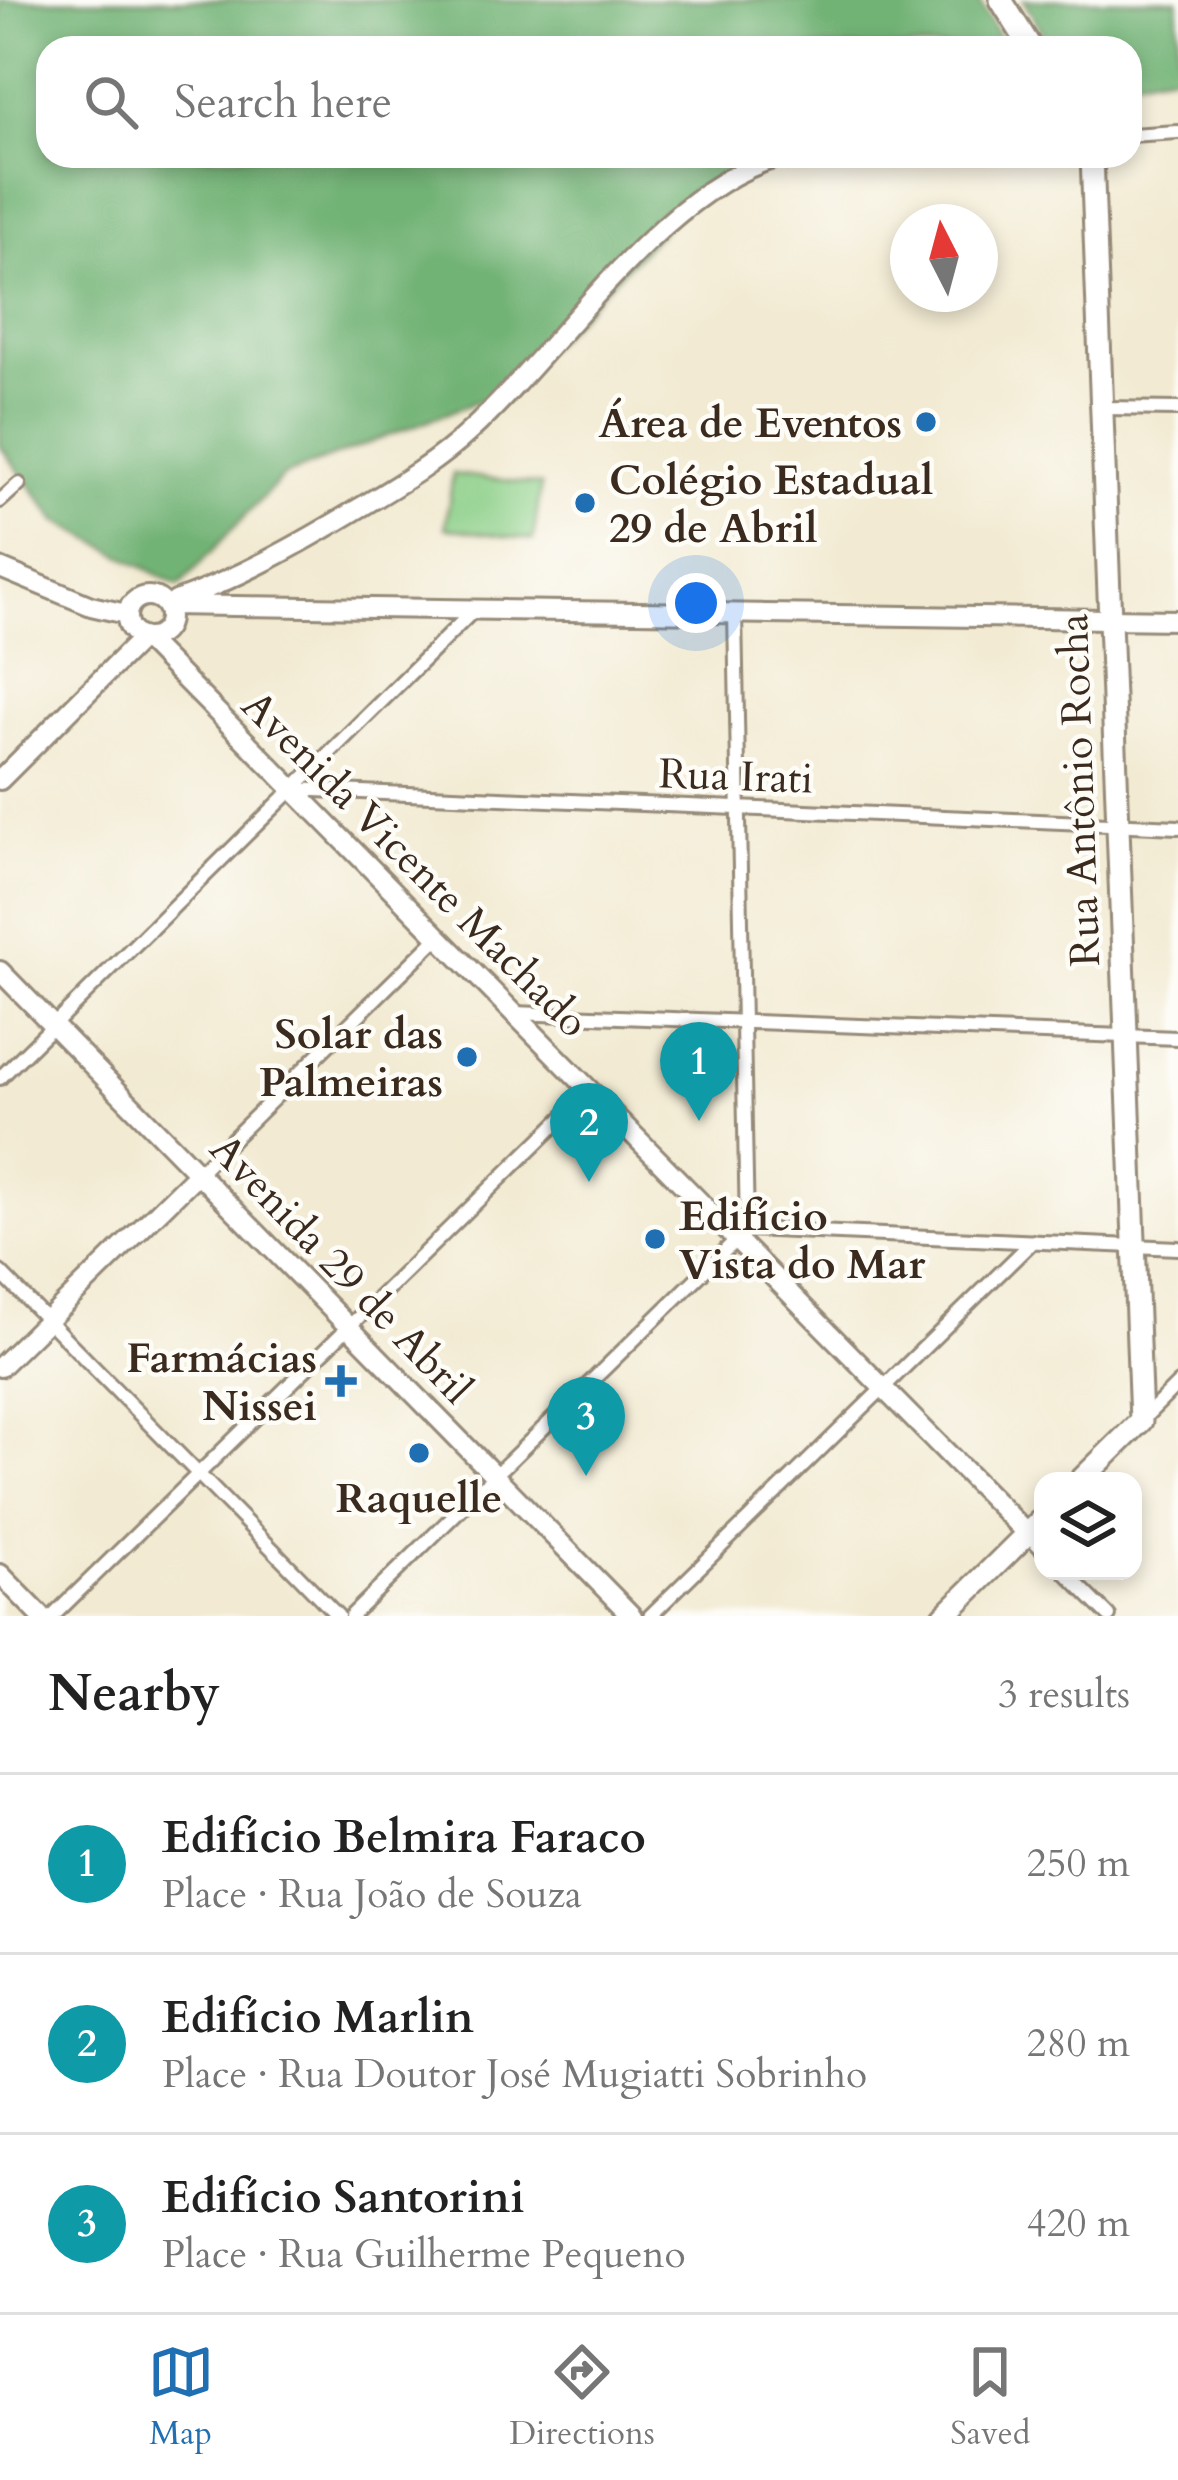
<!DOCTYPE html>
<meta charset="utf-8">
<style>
:root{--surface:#fff;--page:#f6f6f6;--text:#222;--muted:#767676;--line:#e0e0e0;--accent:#1f6fb2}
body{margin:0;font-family:Cardo,serif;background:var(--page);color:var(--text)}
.controls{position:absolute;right:36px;bottom:36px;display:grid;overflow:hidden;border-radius:24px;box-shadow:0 6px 18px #0003}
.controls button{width:108px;height:108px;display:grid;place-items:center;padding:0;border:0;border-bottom:3px solid var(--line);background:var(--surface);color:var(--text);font:60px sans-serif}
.compass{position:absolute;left:890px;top:204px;width:108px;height:108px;border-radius:50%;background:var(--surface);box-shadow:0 6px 18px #0003;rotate:354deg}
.you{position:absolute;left:696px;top:603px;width:42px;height:42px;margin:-30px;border:9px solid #fff;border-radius:50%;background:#1a73e8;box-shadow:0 0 0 18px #1a73e833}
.badge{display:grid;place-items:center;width:78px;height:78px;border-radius:50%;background:var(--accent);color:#fff;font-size:39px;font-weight:700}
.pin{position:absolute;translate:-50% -99px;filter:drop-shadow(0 3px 6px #0008)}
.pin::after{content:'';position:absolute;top:63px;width:42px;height:36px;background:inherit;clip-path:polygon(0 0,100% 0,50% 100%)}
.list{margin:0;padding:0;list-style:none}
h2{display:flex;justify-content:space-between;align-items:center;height:156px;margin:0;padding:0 48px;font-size:51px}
h2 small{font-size:39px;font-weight:400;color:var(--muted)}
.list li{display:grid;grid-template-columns:78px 1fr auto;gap:36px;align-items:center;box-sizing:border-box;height:180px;padding:0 48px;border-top:3px solid var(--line)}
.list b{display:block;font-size:45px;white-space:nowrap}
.list p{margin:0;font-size:39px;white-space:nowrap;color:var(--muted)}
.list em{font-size:39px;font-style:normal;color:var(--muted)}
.icon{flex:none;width:66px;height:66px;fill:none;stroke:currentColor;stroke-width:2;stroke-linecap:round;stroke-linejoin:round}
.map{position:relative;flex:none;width:1178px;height:1616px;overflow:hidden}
.search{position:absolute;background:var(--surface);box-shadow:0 6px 18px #0003;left:36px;right:36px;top:36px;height:132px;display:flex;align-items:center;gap:30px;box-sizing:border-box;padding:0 42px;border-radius:36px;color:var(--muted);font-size:45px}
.sheet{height:696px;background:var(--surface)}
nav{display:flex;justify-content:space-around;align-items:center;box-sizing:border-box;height:168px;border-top:3px solid var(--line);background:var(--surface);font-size:33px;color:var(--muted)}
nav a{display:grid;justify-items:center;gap:6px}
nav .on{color:var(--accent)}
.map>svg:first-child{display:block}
.green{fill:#8ccf88;stroke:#647c53;stroke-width:3}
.forest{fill:#71b274;stroke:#566e49;stroke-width:3}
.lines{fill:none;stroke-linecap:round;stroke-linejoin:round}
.street-casing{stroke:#968a78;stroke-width:18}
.secondary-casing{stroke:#968a78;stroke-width:24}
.primary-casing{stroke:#968a78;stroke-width:27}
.street{stroke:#fff;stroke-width:12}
.secondary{stroke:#fff;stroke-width:18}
.primary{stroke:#fff;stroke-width:21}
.poi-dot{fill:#1f6fb2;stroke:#fdfcf7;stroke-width:4.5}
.labels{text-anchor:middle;stroke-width:9;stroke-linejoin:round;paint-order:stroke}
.poi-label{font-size:42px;font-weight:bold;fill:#3b2a1e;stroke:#fdfcf7;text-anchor:end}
.street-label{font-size:42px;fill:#3b2a1e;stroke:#fdfcf7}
</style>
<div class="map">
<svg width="1178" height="1616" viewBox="0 0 1178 1616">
<rect width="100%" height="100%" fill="#fdfcf7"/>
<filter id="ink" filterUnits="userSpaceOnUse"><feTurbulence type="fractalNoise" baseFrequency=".00833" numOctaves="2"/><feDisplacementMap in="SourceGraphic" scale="24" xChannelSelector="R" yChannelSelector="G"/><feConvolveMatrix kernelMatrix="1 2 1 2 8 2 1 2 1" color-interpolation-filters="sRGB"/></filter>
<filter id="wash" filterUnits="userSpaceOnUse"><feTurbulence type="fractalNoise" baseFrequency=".004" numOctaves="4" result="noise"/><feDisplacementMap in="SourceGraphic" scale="48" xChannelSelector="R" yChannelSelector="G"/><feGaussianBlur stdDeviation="2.7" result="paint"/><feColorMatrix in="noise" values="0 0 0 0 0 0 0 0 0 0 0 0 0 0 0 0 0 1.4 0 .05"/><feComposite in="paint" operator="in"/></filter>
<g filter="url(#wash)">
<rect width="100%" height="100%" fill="#f2ead2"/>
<path class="green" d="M 453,474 L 541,485 L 533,540 L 445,528 Z"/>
<path class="forest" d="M 0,0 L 978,0 L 1006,48 L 48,48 L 48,156 L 765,156 L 704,187 L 505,391 L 283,476 L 179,586 L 57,521 L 0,446 Z
M 1023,0 L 1178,0 L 1178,73 L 1130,79 L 1130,48 L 1052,48 Z"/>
</g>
<g filter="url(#ink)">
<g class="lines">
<g class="street-casing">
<path id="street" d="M 1130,135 L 1178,132
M 1103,408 L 1178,409
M 0,501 L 19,484
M 735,614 L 747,1229
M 292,789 L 1178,827
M 514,1013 L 1178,1038
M 0,1078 L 474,610
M 198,1173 L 438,937
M 747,1229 L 1178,1248
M 0,1272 L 338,1616
M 1142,1420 L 1178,1384
M 1027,1534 L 1043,1550
M 1064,1571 L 1109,1616
M 53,1616 L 590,1091
M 351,1616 L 742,1234
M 650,1616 L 1033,1241"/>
</g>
<g class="secondary-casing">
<path id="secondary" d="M 0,568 L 91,606 L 126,614
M127 617a21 21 0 1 1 42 0a21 21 0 1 1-42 0Z
M 176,601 C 241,577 298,545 356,510 C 396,486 436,463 470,431 C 558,351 667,182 784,156
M 166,605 L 1178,620
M 0,780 L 143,637 L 1027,1534
M 0,971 L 632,1616
M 0,1367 L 198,1173
M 0,1574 L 41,1616"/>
</g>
<g class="primary-casing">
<path id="primary" d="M 1001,0 L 1031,48
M 1080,1481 L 1141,1421 L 1092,156
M 944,1616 L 1043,1518"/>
</g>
<use href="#street" class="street"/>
<use href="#secondary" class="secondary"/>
<use href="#primary" class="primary"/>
</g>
</g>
<g class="poi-dot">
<circle cx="926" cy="422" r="12"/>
<circle cx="585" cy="503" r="12"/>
<circle cx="467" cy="1057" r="12"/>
<circle cx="655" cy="1239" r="12"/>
<path d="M335 1363h12v12h12v12h-12v12h-12v-12h-12v-12h12z"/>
<circle cx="419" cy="1453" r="12"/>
</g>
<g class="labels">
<g class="poi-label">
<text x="902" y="437">Área de Eventos</text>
<text x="609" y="494" text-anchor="start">Colégio Estadual<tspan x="609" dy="48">29 de Abril</tspan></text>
<text x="443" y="1048">Solar das<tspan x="443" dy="48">Palmeiras</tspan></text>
<text x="679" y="1230" text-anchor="start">Edifício<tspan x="679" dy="48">Vista do Mar</tspan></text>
<text x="317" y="1372">Farmácias<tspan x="317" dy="48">Nissei</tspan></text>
<text x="419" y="1512" text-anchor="middle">Raquelle</text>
</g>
<g class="street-label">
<text transform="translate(736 775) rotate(2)" y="15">Rua Irati</text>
<text transform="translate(1078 790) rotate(-92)" y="15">Rua Antônio Rocha</text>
<text transform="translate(416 863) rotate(45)" y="15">Avenida Vicente Machado</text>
<text transform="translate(342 1268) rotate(46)" y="15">Avenida 29 de Abril</text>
</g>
</g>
</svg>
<div class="controls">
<button><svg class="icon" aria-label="layers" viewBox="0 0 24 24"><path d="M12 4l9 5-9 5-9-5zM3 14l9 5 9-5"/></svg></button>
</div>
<svg class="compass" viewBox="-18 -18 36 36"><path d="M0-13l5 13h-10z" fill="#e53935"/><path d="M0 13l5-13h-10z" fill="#767676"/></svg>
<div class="you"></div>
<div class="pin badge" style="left:699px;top:1121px;background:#0f9aa8">1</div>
<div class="pin badge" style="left:589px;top:1182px;background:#0f9aa8">2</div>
<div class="pin badge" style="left:586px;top:1476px;background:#0f9aa8">3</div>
<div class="search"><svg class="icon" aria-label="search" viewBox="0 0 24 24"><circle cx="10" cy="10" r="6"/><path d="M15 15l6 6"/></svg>Search here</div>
</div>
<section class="sheet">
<h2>Nearby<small>3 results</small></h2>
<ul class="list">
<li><span class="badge" style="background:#0f9aa8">1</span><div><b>Edifício Belmira Faraco</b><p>Place · Rua João de Souza</p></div><em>250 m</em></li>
<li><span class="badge" style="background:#0f9aa8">2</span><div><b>Edifício Marlin</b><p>Place · Rua Doutor José Mugiatti Sobrinho</p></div><em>280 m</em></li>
<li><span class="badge" style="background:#0f9aa8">3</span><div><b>Edifício Santorini</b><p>Place · Rua Guilherme Pequeno</p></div><em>420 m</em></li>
</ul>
</section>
<nav>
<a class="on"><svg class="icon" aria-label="map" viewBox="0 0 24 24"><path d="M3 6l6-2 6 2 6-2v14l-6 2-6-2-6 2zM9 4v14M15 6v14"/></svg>Map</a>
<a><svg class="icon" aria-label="directions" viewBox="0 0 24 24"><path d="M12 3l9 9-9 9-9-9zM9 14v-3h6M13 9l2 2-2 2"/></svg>Directions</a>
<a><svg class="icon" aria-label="saved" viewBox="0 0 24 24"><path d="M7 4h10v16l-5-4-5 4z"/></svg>Saved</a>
</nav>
